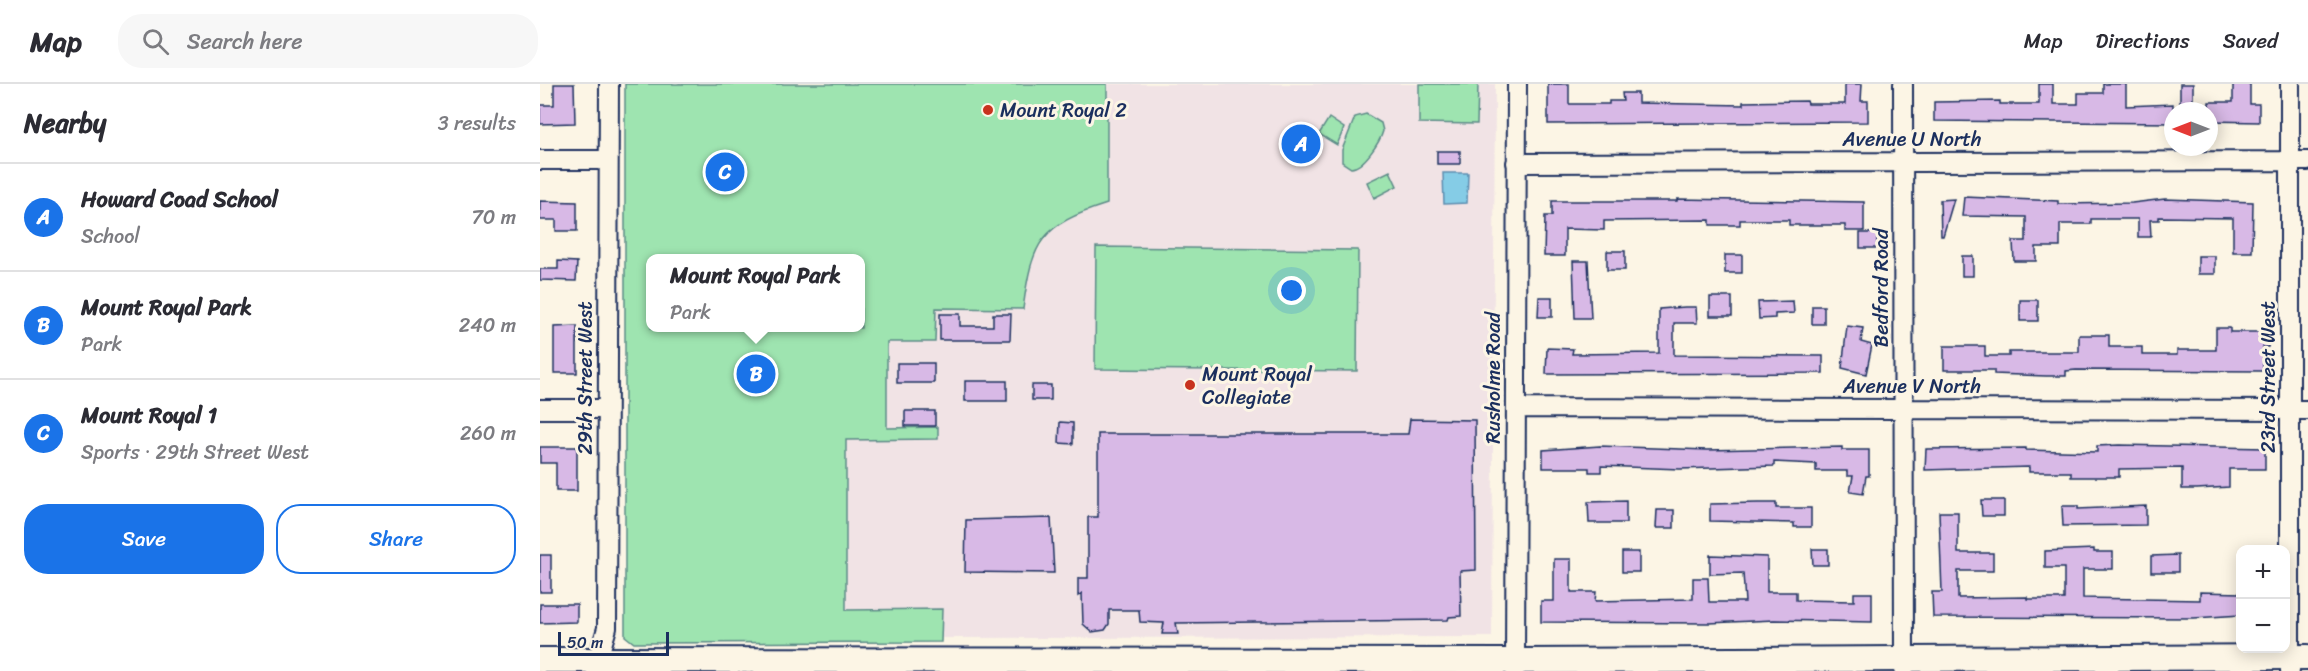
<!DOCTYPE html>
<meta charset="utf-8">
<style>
:root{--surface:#fff;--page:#f7f7f7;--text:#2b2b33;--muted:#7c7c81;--line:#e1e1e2;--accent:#1a73e8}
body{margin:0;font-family:Sriracha,sans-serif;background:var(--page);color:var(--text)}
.controls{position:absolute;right:18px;bottom:18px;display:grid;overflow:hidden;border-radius:12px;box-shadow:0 3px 15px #0003}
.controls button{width:54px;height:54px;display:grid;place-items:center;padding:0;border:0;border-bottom:2px solid var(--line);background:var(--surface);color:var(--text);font:30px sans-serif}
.compass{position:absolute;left:1624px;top:18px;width:54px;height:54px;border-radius:50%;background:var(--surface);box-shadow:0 3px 15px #0003;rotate:270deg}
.scale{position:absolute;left:18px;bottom:15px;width:111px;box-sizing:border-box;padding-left:6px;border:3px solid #1b2f5e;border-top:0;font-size:16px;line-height:21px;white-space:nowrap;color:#1b2f5e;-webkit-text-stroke:4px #fcf5e5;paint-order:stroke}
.you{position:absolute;left:752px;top:207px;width:21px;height:21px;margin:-15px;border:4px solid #fff;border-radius:50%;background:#1a73e8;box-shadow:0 0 0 9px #1a73e833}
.badge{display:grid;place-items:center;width:39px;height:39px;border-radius:50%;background:var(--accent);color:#fff;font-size:20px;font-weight:700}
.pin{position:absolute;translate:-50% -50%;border:3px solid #fff;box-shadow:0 2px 6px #0006}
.popup{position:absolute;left:106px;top:170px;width:219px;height:78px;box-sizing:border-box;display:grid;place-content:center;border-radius:12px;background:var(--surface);filter:drop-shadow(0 2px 4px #0005);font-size:20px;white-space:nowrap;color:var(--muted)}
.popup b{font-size:22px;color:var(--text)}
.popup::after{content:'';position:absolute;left:50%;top:100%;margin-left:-12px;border:12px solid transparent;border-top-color:var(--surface)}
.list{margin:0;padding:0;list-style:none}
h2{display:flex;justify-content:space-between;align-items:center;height:78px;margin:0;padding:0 24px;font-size:26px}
h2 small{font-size:20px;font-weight:400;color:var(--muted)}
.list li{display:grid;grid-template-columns:39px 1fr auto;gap:18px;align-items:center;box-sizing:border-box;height:108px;padding:0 24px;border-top:2px solid var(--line)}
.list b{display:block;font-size:22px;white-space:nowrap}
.list p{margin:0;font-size:20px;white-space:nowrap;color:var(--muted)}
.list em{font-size:20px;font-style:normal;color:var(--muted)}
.actions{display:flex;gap:12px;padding:18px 24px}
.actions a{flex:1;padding:14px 0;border:2px solid var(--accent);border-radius:24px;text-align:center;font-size:21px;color:var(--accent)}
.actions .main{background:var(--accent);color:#fff}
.icon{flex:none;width:33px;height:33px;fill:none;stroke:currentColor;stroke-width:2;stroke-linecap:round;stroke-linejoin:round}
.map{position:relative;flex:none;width:1768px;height:587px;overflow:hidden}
header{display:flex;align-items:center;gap:36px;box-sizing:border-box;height:84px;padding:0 30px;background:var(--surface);border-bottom:2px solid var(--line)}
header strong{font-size:28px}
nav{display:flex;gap:33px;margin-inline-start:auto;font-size:21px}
.search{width:420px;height:54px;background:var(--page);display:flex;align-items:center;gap:15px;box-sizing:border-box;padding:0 21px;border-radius:24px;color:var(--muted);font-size:22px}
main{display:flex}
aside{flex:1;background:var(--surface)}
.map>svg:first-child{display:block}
.built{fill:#f1e3e5}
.green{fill:#9ee4b0;stroke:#5c8a87;stroke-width:1.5;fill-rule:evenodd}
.water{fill:#85cce6;stroke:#5b8db0;stroke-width:1.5}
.building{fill:#d8b9e6;stroke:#1b2f5e;stroke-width:1.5}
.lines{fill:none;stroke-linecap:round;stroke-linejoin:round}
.street-casing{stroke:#1b2f5e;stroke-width:22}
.secondary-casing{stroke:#1b2f5e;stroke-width:28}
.street{stroke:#fcf5e5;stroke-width:18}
.secondary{stroke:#fcf5e5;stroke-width:24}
.poi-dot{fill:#c8321e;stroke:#fcf5e5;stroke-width:2}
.labels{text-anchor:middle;stroke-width:6;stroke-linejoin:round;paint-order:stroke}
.poi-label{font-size:20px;fill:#1b2f5e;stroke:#fcf5e5;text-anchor:start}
.street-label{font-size:20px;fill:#1b2f5e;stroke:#fcf5e5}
</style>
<header>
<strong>Map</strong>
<div class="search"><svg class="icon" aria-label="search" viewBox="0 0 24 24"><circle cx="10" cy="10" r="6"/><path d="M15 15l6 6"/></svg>Search here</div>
<nav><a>Map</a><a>Directions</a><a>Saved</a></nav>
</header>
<main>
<aside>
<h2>Nearby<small>3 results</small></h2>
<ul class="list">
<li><span class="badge">A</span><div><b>Howard Coad School</b><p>School</p></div><em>70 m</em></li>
<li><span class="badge">B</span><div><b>Mount Royal Park</b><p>Park</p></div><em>240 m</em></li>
<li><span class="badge">C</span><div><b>Mount Royal 1</b><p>Sports · 29th Street West</p></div><em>260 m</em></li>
</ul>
<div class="actions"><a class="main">Save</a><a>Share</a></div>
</aside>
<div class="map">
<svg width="1768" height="587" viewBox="0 0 1768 587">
<rect width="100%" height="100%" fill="#fcf5e5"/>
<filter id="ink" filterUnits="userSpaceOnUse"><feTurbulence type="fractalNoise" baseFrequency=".0167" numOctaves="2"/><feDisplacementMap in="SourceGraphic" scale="12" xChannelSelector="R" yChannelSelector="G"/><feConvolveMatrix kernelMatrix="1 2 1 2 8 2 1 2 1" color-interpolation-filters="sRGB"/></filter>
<g filter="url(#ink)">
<path class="built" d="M 567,0 L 955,0 L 952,553 L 400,554 L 303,528 L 303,353 L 346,344 L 347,258 L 395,224 L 483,225 L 489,182 L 507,151 L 520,137 L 567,120 Z"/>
<path class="green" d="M 85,0 L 567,0 L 567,120 C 500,141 492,158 483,225 L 396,224 L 395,258 L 347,258 L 347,344 L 398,343 L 398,355 L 306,356 L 306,526 L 402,525 L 401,558 L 94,559 L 85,552 ZM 111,174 L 321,174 L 321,244 L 111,244 Z
M 879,0 L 938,0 L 937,40 L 879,39 Z
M 826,30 L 841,39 L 843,47 C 840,58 823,84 811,84 L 802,78 L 802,66 L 815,33 Z
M 789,34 L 804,44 L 797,61 L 779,50 Z
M 850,87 L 857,102 L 834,114 L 827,98 Z
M 556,163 L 818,166 L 817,287 L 555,285 Z"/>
<path class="water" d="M 928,89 L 927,119 L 904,120 L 903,89 Z"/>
<path class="building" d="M 14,0 L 34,0 L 35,39 L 0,40 L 0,21 L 14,21 Z
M 1008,0 L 1029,0 L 1029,20 L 1069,20 L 1069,17 L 1083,17 L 1082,9 L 1098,9 L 1098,19 L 1203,21 L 1203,18 L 1267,17 L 1268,20 L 1305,20 L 1305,0 L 1322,0 L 1321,17 L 1328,17 L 1328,38 L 1008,40 Z
M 1499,0 L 1513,0 L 1513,20 L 1538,20 L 1538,9 L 1563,9 L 1563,0 L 1586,0 L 1586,22 L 1633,20 L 1633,39 L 1394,37 L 1394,18 L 1460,17 L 1460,20 L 1499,20 Z
M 1640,0 L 1653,0 L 1653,27 L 1640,27 Z
M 1693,0 L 1710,0 L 1710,20 L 1719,20 L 1719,38 L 1669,37 L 1669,18 L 1693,18 Z
M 897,67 L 920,67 L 920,80 L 897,80 Z
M 1424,113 L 1518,117 L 1518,120 L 1592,119 L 1625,115 L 1713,118 L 1712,168 L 1693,168 L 1693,134 L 1619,133 L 1619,136 L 1610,136 L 1611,153 L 1598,153 L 1598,135 L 1551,135 L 1551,140 L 1520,140 L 1520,163 L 1496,163 L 1496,177 L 1474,177 L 1473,157 L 1486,157 L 1486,133 L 1422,132 Z
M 1137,115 L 1324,118 L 1324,147 L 1305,147 L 1305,141 L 1249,141 L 1249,136 L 1200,136 L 1200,141 L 1170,141 L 1170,136 L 1064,137 L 1064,146 L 1025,145 L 1025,172 L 1004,172 L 1005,132 L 1012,132 L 1012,117 L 1137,117 Z
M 1414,115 L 1403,152 L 1401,152 L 1400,116 Z
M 0,117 L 37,118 L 37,147 L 16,147 L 16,136 L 0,136 Z
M 1320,149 L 1337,149 L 1337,164 L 1320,164 Z
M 1067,167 L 1085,167 L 1085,186 L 1067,186 Z
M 1185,171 L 1202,171 L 1202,189 L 1185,189 Z
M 1422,172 L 1433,172 L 1433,192 L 1422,192 Z
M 1658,172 L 1675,172 L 1675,190 L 1658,190 Z
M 18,177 L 37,178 L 36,197 L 0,196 L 0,185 L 18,185 Z
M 1033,177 L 1048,177 L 1051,234 L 1035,234 Z
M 999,213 L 1012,213 L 1012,233 L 998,233 Z
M 1170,213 L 1192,213 L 1192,232 L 1170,232 Z
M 1480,216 L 1498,216 L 1498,237 L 1480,237 Z
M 1253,217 L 1254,229 L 1235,230 L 1235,234 L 1219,235 L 1218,218 Z
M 1272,222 L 1284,222 L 1284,240 L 1272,240 Z
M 1145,223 L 1156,223 L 1157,239 L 1134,239 L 1134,271 L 1283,272 L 1283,289 L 1006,290 L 1007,264 L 1033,265 L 1032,270 L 1119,269 L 1119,225 Z
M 400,230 L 420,230 L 420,242 L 453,242 L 453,230 L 471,230 L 470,256 L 400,256 Z
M 37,242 L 37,289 L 14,289 L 14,243 Z
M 1307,242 L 1323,244 L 1321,258 L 1332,261 L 1326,290 L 1302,284 Z
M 1676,244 L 1690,244 L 1690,248 L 1728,248 L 1728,263 L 1723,263 L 1723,287 L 1536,286 L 1526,287 L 1526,292 L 1506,292 L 1454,290 L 1454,286 L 1404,286 L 1404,262 L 1445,262 L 1445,272 L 1469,272 L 1469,268 L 1539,268 L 1539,251 L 1569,251 L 1569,263 L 1602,263 L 1602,271 L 1637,271 L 1637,266 L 1676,266 Z
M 357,279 L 394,279 L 394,299 L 357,299 Z
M 425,297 L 467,297 L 467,317 L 425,317 Z
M 492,301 L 511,301 L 511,316 L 492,316 Z
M 365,327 L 395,327 L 395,342 L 365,342 Z
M 870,335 L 935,336 L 936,486 L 920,487 L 921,532 L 909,533 L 908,536 L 636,539 L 638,550 L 622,550 L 624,539 L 600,538 L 599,526 L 569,526 L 569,540 L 565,546 L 552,548 L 543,540 L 542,509 L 538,512 L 538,494 L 548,494 L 548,433 L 558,433 L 558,350 L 868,350 Z
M 520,338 L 533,339 L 533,360 L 519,359 Z
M 1579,361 L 1725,364 L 1725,385 L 1689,385 L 1689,403 L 1657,405 L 1642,405 L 1642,384 L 1579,385 L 1579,393 L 1531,393 L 1531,388 L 1489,388 L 1489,383 L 1385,386 L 1386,365 L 1486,364 L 1486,366 L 1557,368 L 1557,362 Z
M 1060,362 L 1167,366 L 1302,363 L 1302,366 L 1329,366 L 1329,392 L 1326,392 L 1323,410 L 1310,408 L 1313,392 L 1307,392 L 1307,387 L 1276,387 L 1276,380 L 1234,378 L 1234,382 L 1140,385 L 1061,382 L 1061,388 L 1049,388 L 1049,384 L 1003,384 L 1003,366 Z
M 0,363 L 37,363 L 37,407 L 16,407 L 16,379 L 0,379 Z
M 1441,416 L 1464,416 L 1464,432 L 1442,432 Z
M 1086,417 L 1086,439 L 1049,439 L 1048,418 Z
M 1218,419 L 1236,419 L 1236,424 L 1271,424 L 1271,443 L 1254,443 L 1254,439 L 1170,437 L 1170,420 Z
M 1522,422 L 1538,422 L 1538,425 L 1606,422 L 1606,441 L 1523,442 Z
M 1117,426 L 1134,426 L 1134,444 L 1116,444 Z
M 1399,428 L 1418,428 L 1418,469 L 1453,469 L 1453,487 L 1418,487 L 1418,514 L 1487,513 L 1487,515 L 1524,515 L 1524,484 L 1505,484 L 1505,467 L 1554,465 L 1554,468 L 1573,468 L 1573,485 L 1543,485 L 1543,514 L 1660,516 L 1660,508 L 1701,509 L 1701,531 L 1654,534 L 1393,533 L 1392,508 L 1402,508 Z
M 511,434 L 514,489 L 425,488 L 426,436 Z
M 1272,465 L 1288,465 L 1288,481 L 1273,481 Z
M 1082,468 L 1099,468 L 1099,488 L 1082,488 Z
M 0,471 L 11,471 L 11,508 L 0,508 Z
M 1170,471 L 1227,473 L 1227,508 L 1256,508 L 1256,516 L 1314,517 L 1314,509 L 1332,509 L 1332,538 L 1234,536 L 1169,539 L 1001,538 L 1001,517 L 1014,517 L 1014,475 L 1031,475 L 1031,508 L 1056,508 L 1055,517 L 1153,515 L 1153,494 L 1168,494 L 1169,518 L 1205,518 L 1203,489 L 1170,490 Z
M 1638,471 L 1638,488 L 1611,488 L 1611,472 Z
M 0,520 L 37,520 L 37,538 L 0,539 Z"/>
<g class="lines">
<g class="street-casing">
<path id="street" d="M 1363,0 L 1364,586
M 0,76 L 68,76
M 976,79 L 1768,77
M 976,324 L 1768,326
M 0,325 L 67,325
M 55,585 L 67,544 L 69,0
M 975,587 L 977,0
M 1750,587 L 1750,0"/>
</g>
<g class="secondary-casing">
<path id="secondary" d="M 0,576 L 975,577 L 1768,573"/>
</g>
<use href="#street" class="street"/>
<use href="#secondary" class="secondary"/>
</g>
</g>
<g class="poi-dot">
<circle cx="448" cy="26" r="6"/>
<circle cx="650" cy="301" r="6"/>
</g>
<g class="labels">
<g class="poi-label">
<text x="460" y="33">Mount Royal 2</text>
<text x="662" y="297">Mount Royal<tspan x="662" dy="23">Collegiate</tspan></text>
</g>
<g class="street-label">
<text x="1372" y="62">Avenue U North</text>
<text transform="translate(1341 204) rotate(-90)" y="7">Bedford Road</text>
<text transform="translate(1728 293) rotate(-90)" y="7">23rd Street West</text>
<text transform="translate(45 294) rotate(-90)" y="7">29th Street West</text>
<text transform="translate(953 294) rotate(-90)" y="7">Rusholme Road</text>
<text x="1372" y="309">Avenue V North</text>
</g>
</g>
</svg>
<div class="controls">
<button>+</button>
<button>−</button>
</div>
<svg class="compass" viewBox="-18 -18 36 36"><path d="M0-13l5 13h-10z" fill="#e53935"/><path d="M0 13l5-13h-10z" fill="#7c7c81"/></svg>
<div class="scale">50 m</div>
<div class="you"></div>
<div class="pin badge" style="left:761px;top:60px">A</div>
<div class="pin badge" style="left:216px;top:290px">B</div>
<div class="popup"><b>Mount Royal Park</b>Park</div>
<div class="pin badge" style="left:185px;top:88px">C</div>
</div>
</main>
